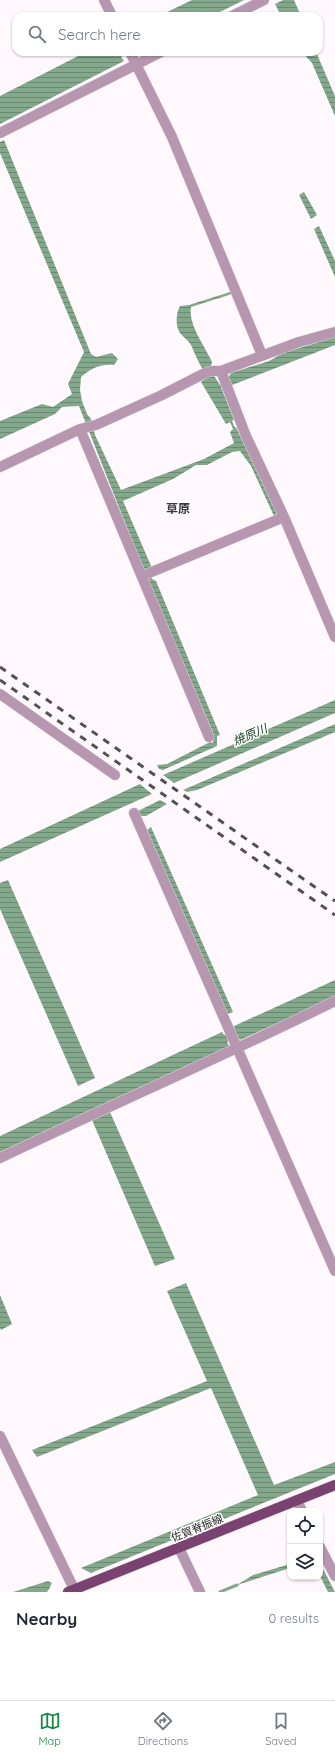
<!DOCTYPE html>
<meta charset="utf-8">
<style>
:root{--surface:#fff;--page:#f6f6f7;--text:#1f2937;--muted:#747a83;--line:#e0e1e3;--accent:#178b45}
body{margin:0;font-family:Quicksand,"Noto Sans JP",sans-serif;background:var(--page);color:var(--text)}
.controls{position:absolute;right:12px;bottom:12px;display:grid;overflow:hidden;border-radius:8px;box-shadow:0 1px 3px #0004}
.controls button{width:36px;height:36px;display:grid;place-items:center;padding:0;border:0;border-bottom:1px solid var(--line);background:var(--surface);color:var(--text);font:20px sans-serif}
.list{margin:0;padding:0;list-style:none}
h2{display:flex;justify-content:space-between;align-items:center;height:52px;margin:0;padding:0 16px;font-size:17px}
h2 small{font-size:13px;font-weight:400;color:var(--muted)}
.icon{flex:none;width:22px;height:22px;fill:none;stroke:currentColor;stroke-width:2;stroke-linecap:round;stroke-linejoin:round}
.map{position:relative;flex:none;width:335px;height:1592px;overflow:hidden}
.search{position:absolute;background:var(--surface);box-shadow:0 1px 3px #0004;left:12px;right:12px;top:12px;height:44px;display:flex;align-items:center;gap:10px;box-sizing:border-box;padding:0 14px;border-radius:12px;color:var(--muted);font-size:15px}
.sheet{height:108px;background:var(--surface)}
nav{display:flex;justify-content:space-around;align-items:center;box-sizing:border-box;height:56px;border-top:1px solid var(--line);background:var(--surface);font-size:11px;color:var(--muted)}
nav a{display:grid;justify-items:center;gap:2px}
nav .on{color:var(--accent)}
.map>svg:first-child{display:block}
.water{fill:url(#water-rules)}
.pier{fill:#fff9fe}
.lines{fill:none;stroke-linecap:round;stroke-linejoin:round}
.stream{stroke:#83a88b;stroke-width:3}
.minor-casing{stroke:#d9d3d8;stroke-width:11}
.tertiary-casing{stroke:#d9d3d8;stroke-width:11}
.primary-casing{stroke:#d9d3d8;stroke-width:11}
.minor{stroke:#b796b0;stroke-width:10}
.tertiary{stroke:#b796b0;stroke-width:10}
.primary{stroke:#7a4271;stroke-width:10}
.rail{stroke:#535052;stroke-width:3;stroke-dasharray:7 7;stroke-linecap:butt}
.labels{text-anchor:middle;stroke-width:3;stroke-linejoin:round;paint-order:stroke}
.street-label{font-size:11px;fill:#2a2829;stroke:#fff}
.neighbourhood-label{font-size:12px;font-weight:bold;fill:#3b363a;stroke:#fff}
.water-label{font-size:12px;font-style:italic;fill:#0c381b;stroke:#fff}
</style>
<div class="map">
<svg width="335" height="1592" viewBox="0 0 335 1592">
<defs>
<pattern id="water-rules" width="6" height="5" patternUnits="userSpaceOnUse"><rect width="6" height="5" fill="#83a88b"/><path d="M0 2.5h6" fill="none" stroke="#6b8972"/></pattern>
</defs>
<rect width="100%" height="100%" fill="#fff9fe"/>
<path class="water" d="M 192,0 L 244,0 L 212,16 L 159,16 Z
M 283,0 L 294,0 L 301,16 L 281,16 L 275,4 Z
M 86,52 L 129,52 L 121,57 L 124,61 L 0,124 L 0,96 Z
M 302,52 L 316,52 L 335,96 L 335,116 L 312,63 Z
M 4,140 L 91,354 L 96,357 L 112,353 L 118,359 L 114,365 C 100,364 92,368 81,377 L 80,390 L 82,401 L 87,414 L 91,419 L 95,435 L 121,490 L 204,459 L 234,443 L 230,432 L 233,429 L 230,422 L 226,424 L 201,382 L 208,376 C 200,367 196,356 191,345 C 188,340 184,338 180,333 C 175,326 176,313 180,306 L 189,305 L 230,292 L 232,294 L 191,307 C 188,325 205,346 212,362 L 211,366 L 209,368 L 220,385 L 229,380 L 228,378 L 231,373 L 269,361 L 283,353 L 335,337 L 335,345 L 232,385 L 231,383 L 221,387 L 234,420 L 232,421 L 235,428 L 236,427 L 277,513 L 274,516 L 251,466 L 240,451 L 232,452 L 207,465 L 196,465 L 173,479 L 123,501 L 152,568 L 149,570 L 152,579 L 156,581 L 220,735 L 217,736 L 217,746 L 163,770 L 159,769 L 157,765 L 167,764 L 210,742 L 213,743 L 214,735 L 149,582 L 149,578 L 146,570 L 143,568 L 79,406 L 62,407 L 55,414 L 0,439 L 0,421 L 42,404 L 53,407 L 72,394 L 68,384 L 84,352 L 0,153 L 0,142 Z
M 304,192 L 317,215 L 311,219 L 299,195 Z
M 319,226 L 335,261 L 335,277 L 314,229 Z
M 335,700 L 335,713 L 174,783 L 163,775 Z
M 335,724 L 335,732 L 197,790 L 187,792 L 183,790 Z
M 140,784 L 152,794 L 0,862 L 0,849 Z
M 160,800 L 167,804 L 146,816 L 140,816 L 138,811 Z
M 151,827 L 233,1012 L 227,1014 L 147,830 Z
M 8,880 L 95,1078 L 78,1086 L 0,909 L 0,883 Z
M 335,980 L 335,997 L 240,1040 L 238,1037 L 227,1042 L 229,1046 L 0,1152 L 0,1136 L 222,1032 L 224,1035 L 235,1030 L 234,1026 Z
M 110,1112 L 175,1259 L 155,1266 L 92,1120 Z
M 186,1283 L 274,1485 L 335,1462 L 335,1474 L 91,1573 L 88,1572 L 49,1589 L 47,1592 L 13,1592 L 48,1581 L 52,1583 L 82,1568 L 81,1568 L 258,1495 L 211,1388 L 37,1457 L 32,1450 L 207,1381 L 167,1291 Z
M 0,1295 L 12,1324 L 1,1330 L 0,1328 Z
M 320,1563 L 335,1592 L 328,1592 L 320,1576 Z
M 290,1564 L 290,1568 L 237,1585 L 253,1575 Z"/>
<path class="pier" d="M 79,1567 L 91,1573 L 48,1592 L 53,1580 L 79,1568 Z"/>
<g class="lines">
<path class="stream" d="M 220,1592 L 237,1585"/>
<g class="minor-casing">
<path id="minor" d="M 104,0 L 112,16
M 232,16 L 264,0
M 130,52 L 172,137 L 262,355
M 0,133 L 161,52
M 221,371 L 246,436 L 284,517 L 335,637
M 80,429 L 209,737
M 0,467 L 80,429 L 96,425 L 162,395 L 205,373 L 212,371 L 221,371 L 299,342 L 335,332
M 142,576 L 284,517
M 0,694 L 115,775
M 134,813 L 335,1271
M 0,1158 C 111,1105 224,1056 335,1001
M 297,1500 L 302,1511
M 320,1547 L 335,1576
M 179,1548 L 200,1592"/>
</g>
<g class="tertiary-casing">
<path id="tertiary" d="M 0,1436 L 74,1589"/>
</g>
<g class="primary-casing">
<path id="primary" d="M 68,1592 L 335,1485"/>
</g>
<use href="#minor" class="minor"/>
<use href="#tertiary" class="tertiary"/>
<use href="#primary" class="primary"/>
<path class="rail" d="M 0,667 L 335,901
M 0,680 L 335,915"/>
</g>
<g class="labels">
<g class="street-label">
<text transform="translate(197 1528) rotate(-22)" y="4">佐賀脊振線</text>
</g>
<g class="neighbourhood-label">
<text x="178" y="513">草原</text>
</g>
<g class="water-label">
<text transform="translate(250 735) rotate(-23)" y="4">焼原川</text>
</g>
</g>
</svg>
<div class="controls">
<button><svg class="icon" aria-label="locate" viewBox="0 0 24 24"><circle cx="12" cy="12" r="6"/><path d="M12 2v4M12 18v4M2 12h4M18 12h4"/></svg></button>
<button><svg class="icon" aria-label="layers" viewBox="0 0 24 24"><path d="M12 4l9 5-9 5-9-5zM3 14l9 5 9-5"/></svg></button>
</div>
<div class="search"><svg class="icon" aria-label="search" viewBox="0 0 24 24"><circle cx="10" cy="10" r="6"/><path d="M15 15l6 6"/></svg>Search here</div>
</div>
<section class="sheet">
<h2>Nearby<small>0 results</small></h2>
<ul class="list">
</ul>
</section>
<nav>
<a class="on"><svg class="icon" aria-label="map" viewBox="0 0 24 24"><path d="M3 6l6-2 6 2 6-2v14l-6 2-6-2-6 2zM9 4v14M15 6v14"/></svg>Map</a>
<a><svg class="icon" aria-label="directions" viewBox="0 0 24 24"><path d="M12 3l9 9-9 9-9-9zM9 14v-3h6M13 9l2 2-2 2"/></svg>Directions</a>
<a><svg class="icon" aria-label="saved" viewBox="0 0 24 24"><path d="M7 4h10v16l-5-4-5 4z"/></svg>Saved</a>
</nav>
